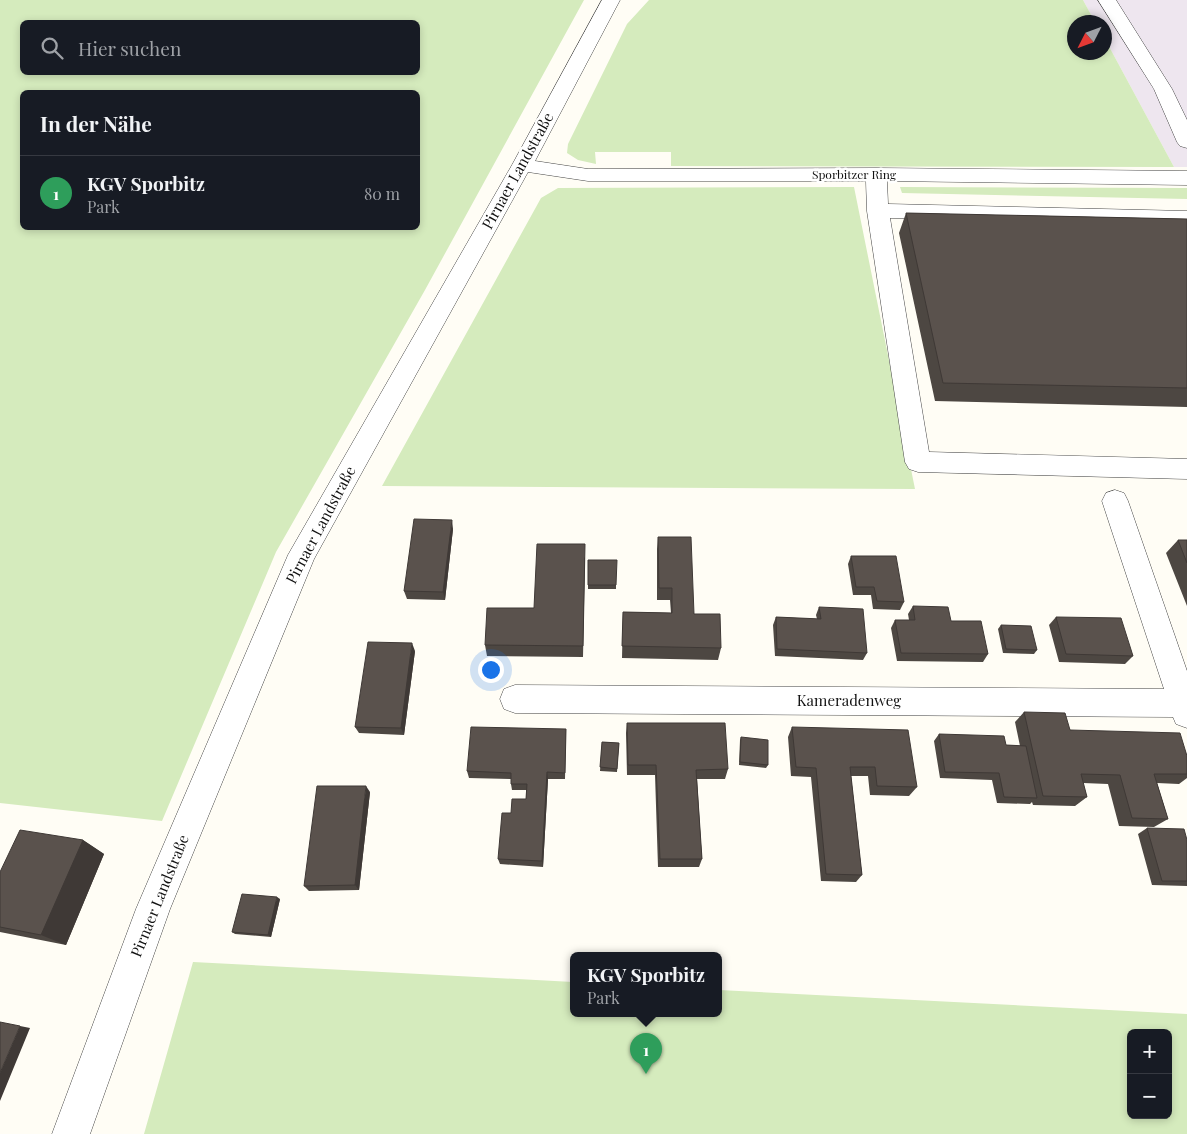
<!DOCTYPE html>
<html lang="de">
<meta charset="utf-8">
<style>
:root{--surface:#171b24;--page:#20242c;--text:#f1f3f6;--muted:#9ea1a6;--line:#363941;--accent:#0b8043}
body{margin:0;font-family:"Playfair Display",serif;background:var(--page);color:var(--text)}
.controls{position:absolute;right:15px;bottom:15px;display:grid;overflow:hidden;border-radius:8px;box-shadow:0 2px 8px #0003}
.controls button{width:45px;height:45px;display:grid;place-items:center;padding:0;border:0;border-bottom:1px solid var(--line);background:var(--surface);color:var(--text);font:25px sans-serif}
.compass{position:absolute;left:1067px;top:15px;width:45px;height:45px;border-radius:50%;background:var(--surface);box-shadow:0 2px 8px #0003;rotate:228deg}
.you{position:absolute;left:490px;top:669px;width:18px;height:18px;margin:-12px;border:4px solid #fff;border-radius:50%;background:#1a73e8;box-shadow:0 0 0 8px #1a73e833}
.badge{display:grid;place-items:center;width:32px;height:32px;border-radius:50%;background:var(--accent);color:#fff;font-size:16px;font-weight:700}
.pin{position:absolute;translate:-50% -41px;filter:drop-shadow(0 1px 2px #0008)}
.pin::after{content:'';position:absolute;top:26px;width:18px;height:15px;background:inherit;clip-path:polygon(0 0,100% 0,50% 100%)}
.popup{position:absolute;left:570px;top:952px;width:152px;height:65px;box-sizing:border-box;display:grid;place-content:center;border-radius:8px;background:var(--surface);filter:drop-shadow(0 1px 4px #0005);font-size:16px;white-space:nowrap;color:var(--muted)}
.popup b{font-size:19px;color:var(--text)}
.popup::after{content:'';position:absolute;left:50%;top:100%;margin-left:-10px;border:10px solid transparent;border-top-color:var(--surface)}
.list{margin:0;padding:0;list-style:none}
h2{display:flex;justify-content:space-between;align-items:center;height:65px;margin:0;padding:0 20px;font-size:21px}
h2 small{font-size:16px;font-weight:400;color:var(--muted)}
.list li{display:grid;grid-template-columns:32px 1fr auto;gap:15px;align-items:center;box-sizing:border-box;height:75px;padding:0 20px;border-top:1px solid var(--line)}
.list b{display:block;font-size:19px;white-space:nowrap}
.list p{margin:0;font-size:16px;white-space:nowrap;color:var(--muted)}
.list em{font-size:16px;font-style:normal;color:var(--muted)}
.icon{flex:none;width:28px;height:28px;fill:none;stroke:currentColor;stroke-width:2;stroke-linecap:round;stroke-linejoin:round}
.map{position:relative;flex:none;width:1187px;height:1134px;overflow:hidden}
.search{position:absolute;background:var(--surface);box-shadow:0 2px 8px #0003;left:20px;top:20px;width:400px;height:55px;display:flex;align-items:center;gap:12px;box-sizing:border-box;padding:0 18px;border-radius:8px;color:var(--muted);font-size:19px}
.panel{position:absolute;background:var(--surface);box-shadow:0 2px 8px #0003;left:20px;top:90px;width:400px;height:140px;border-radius:8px}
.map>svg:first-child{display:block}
.industrial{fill:#eee6ef}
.green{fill:#d5ebbd;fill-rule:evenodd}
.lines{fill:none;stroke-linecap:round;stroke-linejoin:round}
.minor-casing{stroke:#444;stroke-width:1}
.minor{fill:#fff;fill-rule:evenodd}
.wall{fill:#4d4742}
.shaded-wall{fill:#3f3936}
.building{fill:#5a524d;stroke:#3f3936}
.labels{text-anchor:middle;stroke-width:5;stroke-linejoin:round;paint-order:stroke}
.far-street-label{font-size:12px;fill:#111;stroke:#fff}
.street-label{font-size:15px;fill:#111;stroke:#fff}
</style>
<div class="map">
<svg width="1187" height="1134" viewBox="0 0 1187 1134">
<rect width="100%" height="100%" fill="#fffdf5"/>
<path class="industrial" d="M 1083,0 L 1187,0 L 1187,167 L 1174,167 L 1105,39 L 1104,22 L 1095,22 Z"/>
<path class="green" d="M 0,0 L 584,0 L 425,290 L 276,552 L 162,821 L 0,803 ZM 418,22 L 418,72 L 22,72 L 22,22 ZM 22,92 L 418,92 L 418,228 L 22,228 Z
M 649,0 L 1083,0 L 1095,22 L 1074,22 L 1074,52 L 1104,52 L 1105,39 L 1174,167 L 671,166 L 671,152 L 595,152 L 596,164 L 578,160 L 567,153 L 568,144 L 627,24 Z
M 854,187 L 915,489 L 382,486 L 541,198 L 558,188 Z
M 900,187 L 1187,188 L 1187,199 L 902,193 Z
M 193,962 L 573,982 L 574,1013 L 718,1013 L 719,990 L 1187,1014 L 1187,1134 L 144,1134 ZM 1131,1033 L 1168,1033 L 1168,1115 L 1131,1115 Z"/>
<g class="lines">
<g class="minor-casing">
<path id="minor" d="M 602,0 L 620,0 L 535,161 L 588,169 L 876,168 L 1187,171 L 1187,185 L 887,181 L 888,204 L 1187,211 L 1187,225 L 890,218 L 929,452 L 1187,459 L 1187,479 L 918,472 L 909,469 L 905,462 L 867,211 L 866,181 L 588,181 L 528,172 L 314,559 L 170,909 L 90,1134 L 52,1134 L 136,909 L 288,555 L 512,165 Z
M 1098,0 L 1116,0 L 1172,89 L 1187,120 L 1187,148 L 1180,146 L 1177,142 L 1154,89 Z
M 1115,490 L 1124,493 L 1128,501 L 1187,671 L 1187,728 L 1176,724 L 1173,717 L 515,713 L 504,709 L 500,699 L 504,689 L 515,685 L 1164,689 L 1102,501 L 1106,493 Z"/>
</g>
<use href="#minor" class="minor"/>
</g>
<path class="wall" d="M 906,213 L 1187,219 L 1187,407 L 935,401 L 899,233 Z
M 453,529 L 445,600 L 407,599 L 404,591 Z
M 658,537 L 694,614 L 721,648 L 718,660 L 622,658 L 623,612 L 671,613 L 670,600 L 657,600 L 657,549 Z
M 1178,540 L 1187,540 L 1187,606 L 1166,553 Z
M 851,556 L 904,602 L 900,610 L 873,609 L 871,595 L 853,595 L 848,564 Z
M 585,557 L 583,657 L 487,656 L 485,645 L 534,608 Z
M 588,560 L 616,585 L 616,589 L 588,589 Z
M 913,606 L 951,621 L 988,654 L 983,662 L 897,661 L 891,628 L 895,620 L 909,620 L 908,614 Z
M 819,607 L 867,653 L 863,660 L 775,656 L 773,625 L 776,617 L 817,619 L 816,615 Z
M 1056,617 L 1133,656 L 1125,664 L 1059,662 L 1049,625 Z
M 1001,625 L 1037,650 L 1034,654 L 1003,653 L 998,629 Z
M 415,651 L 404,735 L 359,733 L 355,727 Z
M 1024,712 L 1070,730 L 1187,756 L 1187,778 L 1179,784 L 1157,783 L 1168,819 L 1154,827 L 1119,826 L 1108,784 L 1083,783 L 1087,797 L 1075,806 L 1033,805 L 1032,802 L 1030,804 L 997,803 L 992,780 L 940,778 L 934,741 L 939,734 L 1006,745 L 1020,746 L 1015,722 Z
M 627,723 L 728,769 L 725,779 L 697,779 L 702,859 L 699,867 L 658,867 L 655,775 L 627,775 L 626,733 Z
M 792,727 L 917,787 L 909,796 L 870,795 L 868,776 L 851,776 L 862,875 L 856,882 L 821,881 L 811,777 L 791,776 L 788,737 Z
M 566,729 L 565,779 L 548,779 L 543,867 L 500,864 L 498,859 L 511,813 L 526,799 L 526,790 L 512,790 L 511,784 L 511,779 L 469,778 L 467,771 Z
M 741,737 L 768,765 L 766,768 L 739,765 L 740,740 Z
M 602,742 L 619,743 L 617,772 L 600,771 Z
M 370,792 L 359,890 L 309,891 L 304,886 Z
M 1147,828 L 1187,840 L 1187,886 L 1152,885 L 1138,834 Z
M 83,840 L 104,854 L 66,945 L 0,932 L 0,872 Z
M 280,899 L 271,937 L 235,934 L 232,932 Z"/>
<path class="shaded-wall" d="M 452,520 L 453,529 L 445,600 L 443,592 Z
M 412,643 L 415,651 L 404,735 L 401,728 Z
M 547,772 L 548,779 L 543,867 L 542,861 Z
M 366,786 L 370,792 L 359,890 L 355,885 Z
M 83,840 L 104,854 L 66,945 L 41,935 Z
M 277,897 L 280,899 L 271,937 L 268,935 Z
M 20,1026 L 30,1028 L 0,1101 L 0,1073 Z"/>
<path class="building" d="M 906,213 L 1187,219 L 1187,388 L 943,383 Z
M 414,519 L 452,520 L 443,592 L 404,591 Z
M 658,537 L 691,537 L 694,614 L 720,614 L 721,648 L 622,646 L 623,612 L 672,613 L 672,588 L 659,588 Z
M 1178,540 L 1187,540 L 1187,563 Z
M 537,544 L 585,544 L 583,646 L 485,645 L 487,608 L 534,608 Z
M 851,556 L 896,556 L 904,602 L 877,601 L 874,587 L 856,587 Z
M 588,560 L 617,560 L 616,585 L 588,585 Z
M 913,606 L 948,607 L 951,621 L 981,621 L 988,654 L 901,653 L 895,620 L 915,620 Z
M 819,607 L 863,609 L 867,653 L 777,649 L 776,617 L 821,619 Z
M 1056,617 L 1121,618 L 1133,656 L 1066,654 Z
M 1001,625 L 1031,626 L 1037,650 L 1006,649 Z
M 368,642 L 412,643 L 401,728 L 355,727 Z
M 1024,712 L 1065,713 L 1070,730 L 1180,733 L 1187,756 L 1187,774 L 1154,774 L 1168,819 L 1132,818 L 1120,775 L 1081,774 L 1087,797 L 1043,796 Z
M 627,723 L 725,723 L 728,769 L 696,770 L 702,859 L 660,859 L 656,765 L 628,765 Z
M 471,727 L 566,729 L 565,773 L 547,772 L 542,861 L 498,859 L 502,813 L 511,813 L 512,799 L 526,799 L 527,784 L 511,784 L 511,773 L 467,771 Z
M 792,727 L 908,730 L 917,787 L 877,786 L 875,767 L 850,767 L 862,875 L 826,874 L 816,768 L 796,767 Z
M 939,734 L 1004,736 L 1006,745 L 1026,746 L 1037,798 L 1004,797 L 999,773 L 945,772 Z
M 741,737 L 768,740 L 768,765 L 740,762 Z
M 602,742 L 619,743 L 617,769 L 600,767 Z
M 317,786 L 366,786 L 355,885 L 304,886 Z
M 1147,828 L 1184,829 L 1187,840 L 1187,881 L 1162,881 Z
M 20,830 L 83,840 L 41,935 L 0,927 L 0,872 Z
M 242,894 L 277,897 L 268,935 L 232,932 Z
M 0,1022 L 20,1026 L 0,1073 Z"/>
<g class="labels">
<g class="far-street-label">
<text x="854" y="179">Sporbitzer Ring</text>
</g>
<g class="street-label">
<text transform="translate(518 171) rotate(-61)" y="5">Pirnaer Landstraße</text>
<text transform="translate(321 525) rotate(-62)" y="5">Pirnaer Landstraße</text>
<text x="849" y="706">Kameradenweg</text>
<text transform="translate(160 896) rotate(-68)" y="5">Pirnaer Landstraße</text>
</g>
</g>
</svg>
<div class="controls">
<button>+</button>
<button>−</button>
</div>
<svg class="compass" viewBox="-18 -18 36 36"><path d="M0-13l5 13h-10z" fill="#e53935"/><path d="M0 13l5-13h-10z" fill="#9ea1a6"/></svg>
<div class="you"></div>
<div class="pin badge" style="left:646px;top:1074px;background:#2e9e5b">1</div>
<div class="popup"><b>KGV Sporbitz</b>Park</div>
<div class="search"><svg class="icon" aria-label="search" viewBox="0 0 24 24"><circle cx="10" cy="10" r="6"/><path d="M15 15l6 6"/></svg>Hier suchen</div>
<section class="panel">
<h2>In der Nähe<small></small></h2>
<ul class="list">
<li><span class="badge" style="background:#2e9e5b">1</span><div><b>KGV Sporbitz</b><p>Park</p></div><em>80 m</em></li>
</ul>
</section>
</div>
